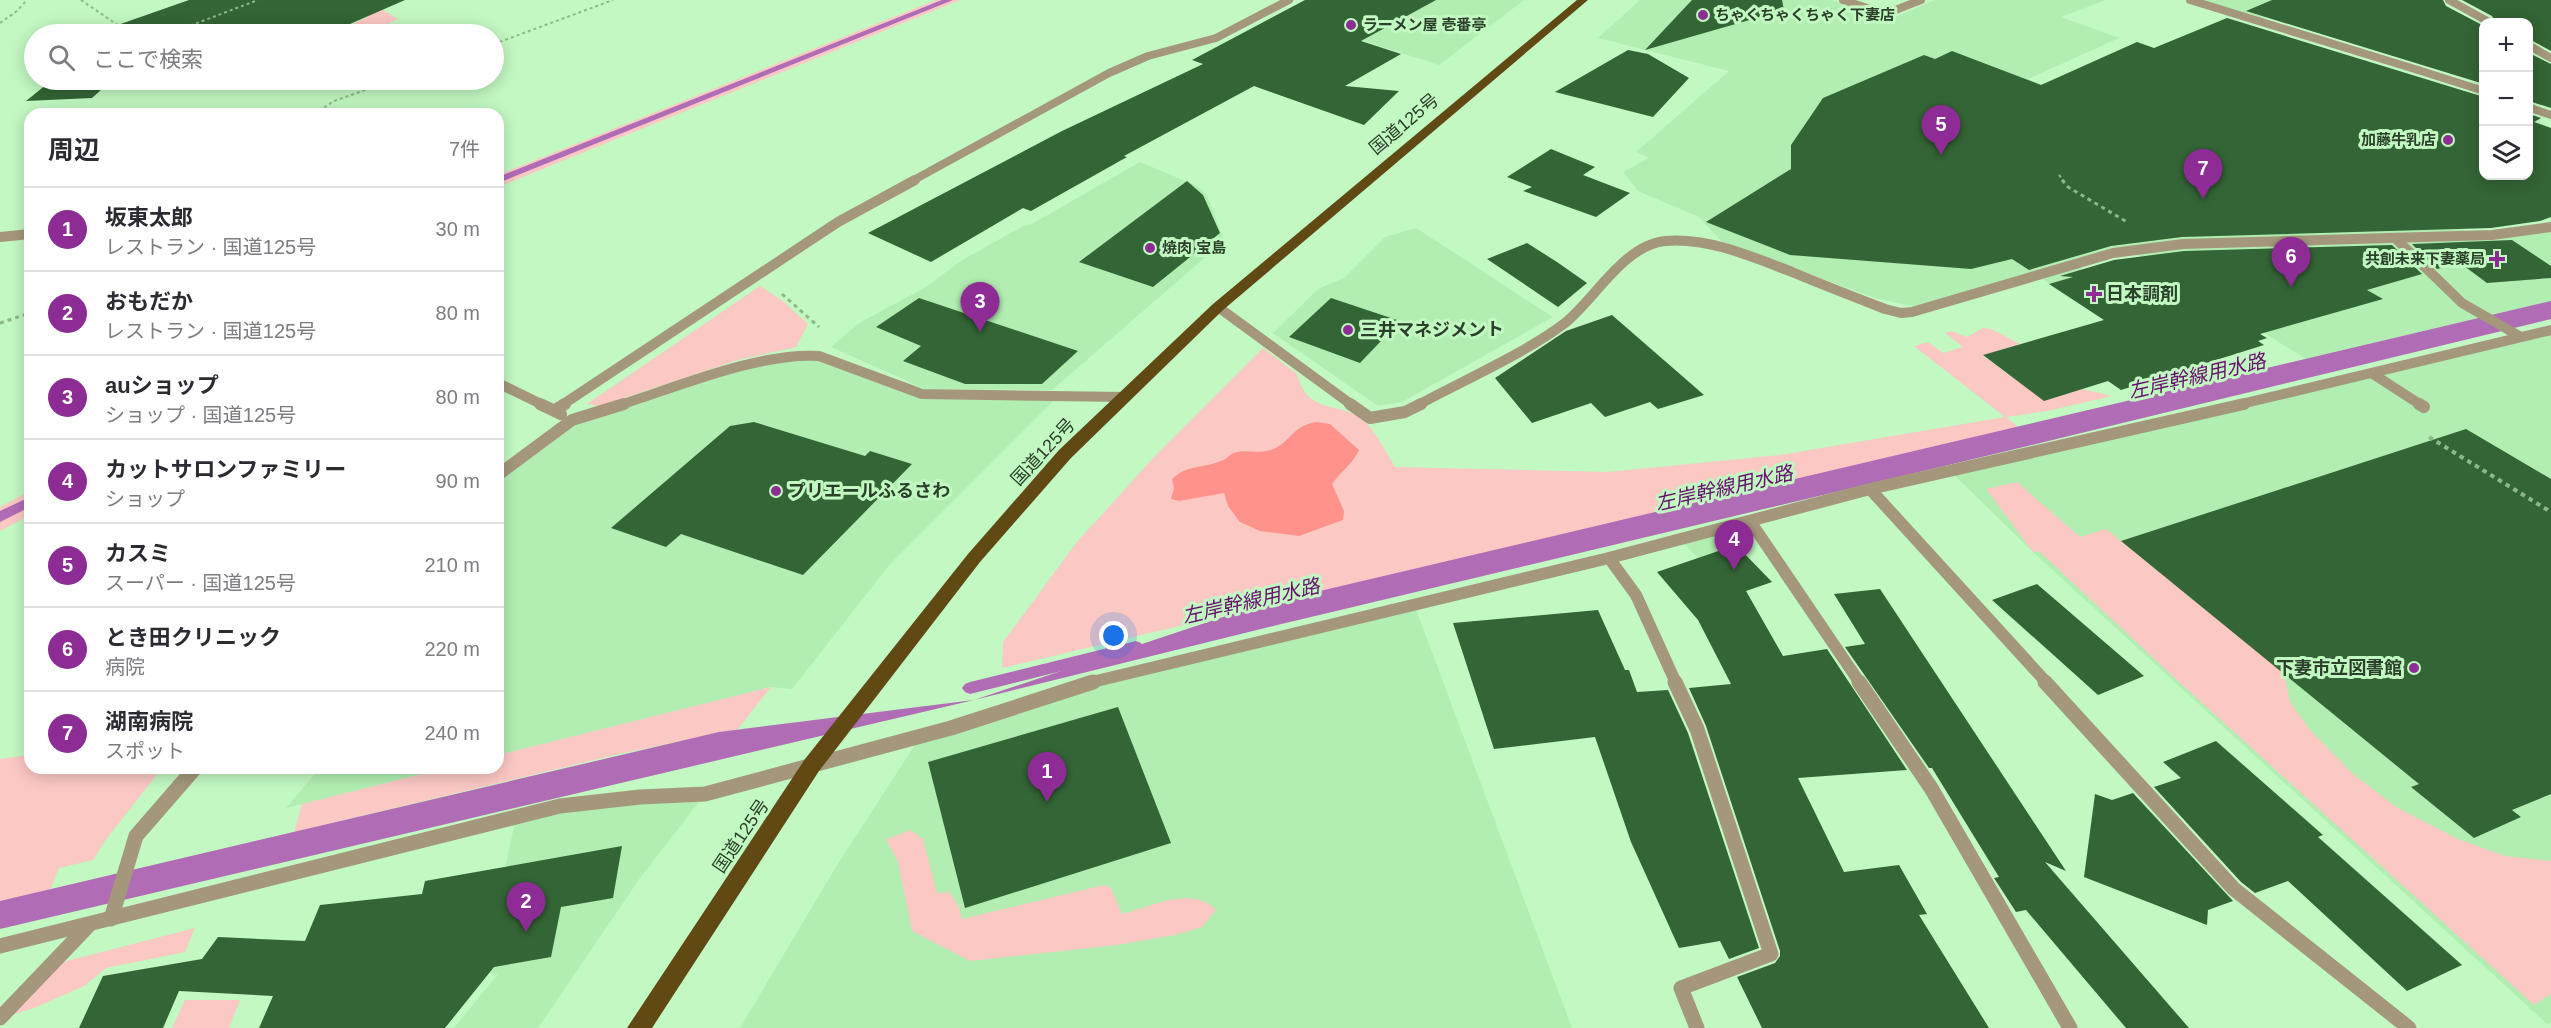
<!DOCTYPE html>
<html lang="ja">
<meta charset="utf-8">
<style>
:root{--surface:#fff;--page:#f7f7f7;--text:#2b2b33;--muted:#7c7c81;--line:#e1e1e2;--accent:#8d2c95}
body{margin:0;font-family:Arial,"Noto Sans JP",sans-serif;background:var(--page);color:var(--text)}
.controls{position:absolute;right:18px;top:18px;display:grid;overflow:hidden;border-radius:12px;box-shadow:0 3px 15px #0003}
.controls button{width:54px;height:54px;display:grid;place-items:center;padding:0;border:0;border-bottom:2px solid var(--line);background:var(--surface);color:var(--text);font:30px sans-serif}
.you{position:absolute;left:1114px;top:636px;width:21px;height:21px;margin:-15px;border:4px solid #fff;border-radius:50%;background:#1a73e8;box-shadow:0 0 0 9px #1a73e833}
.badge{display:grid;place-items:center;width:39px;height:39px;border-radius:50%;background:var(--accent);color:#fff;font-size:20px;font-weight:700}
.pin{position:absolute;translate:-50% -50px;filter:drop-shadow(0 2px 3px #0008)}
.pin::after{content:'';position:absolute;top:32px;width:21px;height:18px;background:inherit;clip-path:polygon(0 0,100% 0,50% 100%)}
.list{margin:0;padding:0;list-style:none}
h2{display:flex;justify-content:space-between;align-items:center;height:78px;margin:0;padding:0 24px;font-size:26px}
h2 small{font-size:20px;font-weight:400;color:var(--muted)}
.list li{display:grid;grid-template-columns:39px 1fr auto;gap:18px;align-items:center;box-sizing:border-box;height:84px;padding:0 24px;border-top:2px solid var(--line)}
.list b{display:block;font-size:22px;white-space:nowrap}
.list p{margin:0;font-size:20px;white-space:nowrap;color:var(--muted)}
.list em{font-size:20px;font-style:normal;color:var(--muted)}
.icon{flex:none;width:33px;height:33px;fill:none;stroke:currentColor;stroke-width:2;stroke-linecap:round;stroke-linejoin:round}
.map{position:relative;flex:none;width:2551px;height:1028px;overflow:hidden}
.search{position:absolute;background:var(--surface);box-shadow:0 3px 15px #0003;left:24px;top:24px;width:480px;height:66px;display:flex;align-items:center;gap:15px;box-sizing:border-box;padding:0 21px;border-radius:33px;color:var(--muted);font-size:22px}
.panel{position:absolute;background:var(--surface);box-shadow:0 3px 15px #0003;left:24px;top:108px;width:480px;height:666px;border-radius:18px}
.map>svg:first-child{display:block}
.built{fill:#b2eeb2}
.green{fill:#fbc8c4}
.forest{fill:#ff938c}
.water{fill:#b16cb6}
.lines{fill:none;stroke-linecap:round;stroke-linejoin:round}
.stream{fill:#b16cb6;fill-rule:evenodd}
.building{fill:#346536}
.path-far2{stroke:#8db88c;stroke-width:2;stroke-dasharray:3 3;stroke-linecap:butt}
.path-far1{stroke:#8db88c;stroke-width:3;stroke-dasharray:4 4;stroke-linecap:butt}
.path{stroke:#8db88c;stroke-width:4;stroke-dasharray:4.5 4.5;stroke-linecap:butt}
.service-far2{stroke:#a4977c;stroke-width:8}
.service-far1{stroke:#a4977c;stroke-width:10}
.service{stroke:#a4977c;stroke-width:12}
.minor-far3{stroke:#a4977c;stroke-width:8}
.minor-far2{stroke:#a4977c;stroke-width:10}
.minor-far1{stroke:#a4977c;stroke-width:12}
.minor{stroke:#a4977c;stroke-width:15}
.tertiary{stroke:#a4977c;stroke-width:8}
.trunk{fill:#604913;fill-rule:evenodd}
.poi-dot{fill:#8d2c95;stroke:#c2f8c1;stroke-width:2}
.labels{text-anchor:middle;stroke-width:6;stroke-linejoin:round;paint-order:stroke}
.far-poi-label{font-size:15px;font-weight:bold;fill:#2b402a;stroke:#c2f8c1;text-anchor:start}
.street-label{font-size:18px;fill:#2b402a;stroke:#c2f8c1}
.poi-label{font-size:18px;font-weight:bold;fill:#2b402a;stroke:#c2f8c1;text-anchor:start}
.water-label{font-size:20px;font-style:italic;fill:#660e6d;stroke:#c2f8c1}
</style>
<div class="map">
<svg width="2551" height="1028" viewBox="0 0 2551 1028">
<rect width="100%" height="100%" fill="#c2f8c1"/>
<path class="built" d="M 1309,0 L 1524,0 L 1439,65 L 1283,15 Z
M 1640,0 L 1832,0 L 1889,20 L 1935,0 L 2106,0 L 2061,17 L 2119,38 L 2028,79 L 2119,114 L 2316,163 L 2477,236 L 2551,227 L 2551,301 L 2306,359 L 2132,251 L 2077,265 L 2092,275 L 2095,314 L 2038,276 L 1924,309 L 1875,298 L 1722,242 L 1699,217 L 1638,191 L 1623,172 L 1649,158 L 1636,152 L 1729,71 L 1598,38 Z
M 2204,0 L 2283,0 L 2299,5 L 2257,21 L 2197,2 Z
M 1140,162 L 1197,186 L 1207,195 L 1224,241 L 1052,390 L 925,389 L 831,347 L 859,323 L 926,287 L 961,261 L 1023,226 L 1032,224 Z
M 1416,228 L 1553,317 L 1402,402 L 1378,406 L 1273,333 L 1318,289 L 1344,278 L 1385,237 Z
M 2551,330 L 2551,1022 L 2547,1024 L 2033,552 L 1950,471 Z
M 804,355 L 922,394 L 1058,396 L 890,564 L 792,689 L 771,687 L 498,755 L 498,475 L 572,420 L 757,362 Z
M 1722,528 L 1736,545 L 1772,582 L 1733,595 L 1680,539 Z
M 1414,604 L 1572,1028 L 740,1028 L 836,867 L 920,737 L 1098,680 Z
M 320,768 L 446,768 L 286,808 Z
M 705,794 L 640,878 L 538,1028 L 454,1028 L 498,974 L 483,973 L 516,817 Z"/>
<path class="green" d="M 341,0 L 373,4 L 398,19 L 368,34 L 332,34 L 369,16 Z
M 936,0 L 960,0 L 498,187 L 498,175 Z
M 760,286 L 784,302 L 808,324 L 796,347 L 738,360 L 600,406 L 587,404 Z
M 1983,328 L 1991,329 L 2020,344 L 1983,356 L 2044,400 L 2082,389 L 2112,396 L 2047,411 L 2006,417 L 2018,427 L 1002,668 L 1003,642 L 1077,542 L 1155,456 L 1263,348 L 1297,374 C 1309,420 1344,397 1369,426 C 1379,438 1387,454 1395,467 L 1608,472 L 1780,455 L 2005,417 L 1914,346 L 1928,342 L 1943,353 L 1963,347 L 1945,333 L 1951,331 L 1967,337 Z
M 2017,482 L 2080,537 L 2106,529 L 2284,673 L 2290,702 L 2310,730 L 2353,774 L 2396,807 L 2458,839 L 2505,856 L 2551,861 L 2551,994 L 2534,1005 L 2166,670 L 2039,551 L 2033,552 L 1986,489 Z
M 30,491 L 30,515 L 0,531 L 0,507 Z
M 771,687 L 738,729 L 619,754 L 294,832 L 302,804 L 446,768 L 498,768 L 498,755 Z
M 30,755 L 30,768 L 162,768 L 104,842 L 93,860 L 59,868 L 50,890 L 0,901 L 0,759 Z
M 911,830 L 923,839 L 937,893 L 949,892 L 959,907 L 962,919 L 1104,885 L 1111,888 L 1122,914 C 1152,906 1192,885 1216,910 L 1202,927 L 1175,935 L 1117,945 L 970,961 L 912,931 L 898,862 L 886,839 Z
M 195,928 L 185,952 L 106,968 L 84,986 L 34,1008 L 11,1015 L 59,963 Z
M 185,1000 L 240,1000 L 229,1028 L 172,1028 Z"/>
<path class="forest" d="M 1316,422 L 1330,424 L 1359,450 C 1353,464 1341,471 1332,484 L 1344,511 L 1343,520 L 1299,536 L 1260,531 L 1240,522 L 1228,506 L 1224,493 L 1179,501 L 1171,499 L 1174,488 L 1172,479 C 1187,464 1204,469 1223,460 C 1227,459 1230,454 1234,453 C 1246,449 1259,454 1271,450 C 1292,442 1290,427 1316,422 Z"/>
<path class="water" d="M 2551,301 L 2551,319 L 2007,451 L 1265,628 L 974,700 L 0,929 L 0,901 L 719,732 L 974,700 L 1256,606 Z"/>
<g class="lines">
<path class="stream" d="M 942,0 L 953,0 L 498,183 L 498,177 Z
M 30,497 L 30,507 L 0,522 L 0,511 Z
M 1136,641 L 1141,643 L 1143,647 L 1141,651 L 970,694 L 965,692 L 962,688 L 965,684 L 970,682 Z"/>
</g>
<path class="building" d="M 189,0 L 405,0 L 327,34 L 104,34 L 112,27 Z
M 1305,0 L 1436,0 L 1361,41 L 1401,54 L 1345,86 L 1399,91 L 1364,125 L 1254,86 L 1124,156 L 1127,157 L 1031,211 L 1023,208 L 931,262 L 868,233 L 1062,131 L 1203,64 L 1192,60 Z
M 1692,0 L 1782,0 L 1784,10 L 1645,50 Z
M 2272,0 L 2443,0 L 2446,6 L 2484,26 L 2484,84 L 2246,11 Z
M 2462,0 L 2551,0 L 2551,51 L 2529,39 L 2529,22 L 2495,22 L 2492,16 Z
M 2227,18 L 2484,97 L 2484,176 L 2529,176 L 2529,114 L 2541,118 L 2534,122 L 2551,128 L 2551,217 L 2540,221 L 2491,228 L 2182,237 L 2111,246 L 2029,270 L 2012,259 L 1971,269 L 1790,255 L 1706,222 L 1791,169 L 1791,145 L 1823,98 L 1924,55 L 1935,59 L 1952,51 L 2041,85 L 2137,42 L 2154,48 Z
M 1628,50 L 1648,54 L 1689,78 L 1653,117 L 1555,92 Z
M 2529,53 L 2551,64 L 2551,108 L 2529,101 Z
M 52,80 L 112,80 L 92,98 L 26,101 Z
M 1551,149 L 1595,167 L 1583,175 L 1630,193 L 1596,217 L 1523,191 L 1532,187 L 1507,177 Z
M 1187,181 L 1203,195 L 1220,233 L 1153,287 L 1079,262 Z
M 2512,240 L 2551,266 L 2551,278 L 2487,283 L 2460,263 L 2437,269 L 2412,244 Z
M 1527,243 L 1557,262 L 1587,283 L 1558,307 L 1487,259 Z
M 2392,245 L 2422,274 L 2367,290 L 2383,299 L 2260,334 L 2267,338 L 2258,341 L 2264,345 L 2121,390 L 2108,381 L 2044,401 L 1983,355 L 2104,320 L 2049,284 L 2073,277 L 2060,276 L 2114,260 L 2184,251 Z
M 919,298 L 1078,351 L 1042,384 L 965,384 L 903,361 L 921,346 L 876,327 Z
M 1331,298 L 1400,321 L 1360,363 L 1289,337 Z
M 1612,315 L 1704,395 L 1658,409 L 1650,402 L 1605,417 L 1591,403 L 1532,423 L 1495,378 L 1566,331 Z
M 754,422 L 865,456 L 870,451 L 912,464 L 803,575 L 681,534 L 666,547 L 611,528 L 730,426 Z
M 2466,429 L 2551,479 L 2551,794 L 2512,810 L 2521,817 L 2474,838 L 2411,787 L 2419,784 L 2121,541 Z
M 1736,545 L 1772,582 L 1746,591 L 1783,656 L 1827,649 L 1907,770 L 1798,778 L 1844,872 L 1899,865 L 1927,914 L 1919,915 L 1989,1028 L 1762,1028 L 1737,977 L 1775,963 L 1780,956 L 1780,951 L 1706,726 L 1689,688 L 1731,684 L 1698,620 L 1657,572 Z
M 2037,584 L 2144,676 L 2098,695 L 1992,600 Z
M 1880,589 L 2066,871 L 2045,862 L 2189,1028 L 2126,1028 L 2026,910 L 2016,912 L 1994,878 L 1999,877 L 1932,768 L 1929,768 L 1845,647 L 1865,644 L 1834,594 Z
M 1598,610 L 1625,670 L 1629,670 L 1637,692 L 1668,690 L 1688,733 L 1759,948 L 1729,959 L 1720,941 L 1679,948 L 1631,842 L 1595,737 L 1494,749 L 1453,623 Z
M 1118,707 L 1171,843 L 965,908 L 928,762 Z
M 2216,741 L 2323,835 L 2318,837 L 2462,965 L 2407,991 L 2288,881 L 2255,893 L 2241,882 L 2154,787 L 2181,778 L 2163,762 Z
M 2133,793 L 2233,901 L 2208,910 L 2207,925 L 2084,877 L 2095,794 L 2112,800 Z
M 622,846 L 613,898 L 561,907 L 551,957 L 494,967 L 445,1028 L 259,1028 L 273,996 L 179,991 L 163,1028 L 79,1028 L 103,976 L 202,959 L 218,937 L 305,941 L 320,905 L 422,894 L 425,881 Z"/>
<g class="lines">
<path class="path-far2" d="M 81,0 L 131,34
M 0,23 L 17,11 L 27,0
M 168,34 L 258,0
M 494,44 L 613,0
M 205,80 L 237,87
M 314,114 L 334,101 L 394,80
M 2059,175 L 2064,181"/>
<path class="path-far1" d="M 2062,180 L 2068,187 L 2127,222
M 782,294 L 819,327
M 0,323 L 30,313"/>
<path class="path" d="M 2429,437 L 2551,512"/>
<path class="service-far2" d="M 2418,70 L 2484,91
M 2528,107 L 2551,115"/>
<path class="service-far1" d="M 2395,238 L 2462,303 L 2521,337
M 2373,374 L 2421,405"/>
<path class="service" d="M 2419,404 L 2424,407"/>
<path class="minor-far3" d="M 1843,0 L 1885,14 L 1921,0
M 2190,0 L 2418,70
M 912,181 L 1109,73 L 1148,56 L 1216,38 L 1289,0"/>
<path class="minor-far2" d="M 0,237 L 30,234
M 1218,307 L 1352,405
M 498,383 L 543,405
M 562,405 L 838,222 L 915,180
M 620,405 C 677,387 760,352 819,356 L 922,394 L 1125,397
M 1418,405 C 1464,380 1524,354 1565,323 C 1594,300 1624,245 1665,241 C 1708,237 1753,257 1792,272 C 1823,285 1854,297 1885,309 L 1901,313 L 1912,312 L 2113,253 L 2183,244 L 2492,235 L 2551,227
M 2237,405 L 2551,330"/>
<path class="minor-far1" d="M 540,404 L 561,414
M 1350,404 L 1370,418 L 1405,412 L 1421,404
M 555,410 L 565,404
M 498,475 L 572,420 L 624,404
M 1870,489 L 2047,683
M 1750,521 L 1860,683
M 1609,558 L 1636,595 L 1676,683
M 1088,683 L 1609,558 L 1870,489 L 2244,404"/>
<path class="minor" d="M 1675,682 L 1697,729 L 1771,954 L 1681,988 L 1697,1028
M 1859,682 L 1931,788 L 2070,1028
M 2045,682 L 2234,889 L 2409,1028
M 111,919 L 136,836 L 195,768
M 0,946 L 560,806 L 640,797 L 705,794 L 951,728 L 1093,682
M 0,1018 L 90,924"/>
<path class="tertiary" d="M 2449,0 L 2489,22
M 2528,45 L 2551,58"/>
<path class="trunk" d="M 1577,0 L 1588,0 L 1223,310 L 1071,458 L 980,562 L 819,771 L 652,1028 L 627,1028 L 805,759 L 968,554 L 1059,450 L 1213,304 Z"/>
</g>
<g class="poi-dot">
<circle cx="1703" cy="15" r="6"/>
<circle cx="1351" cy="25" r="6"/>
<circle cx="2448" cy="140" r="6"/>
<circle cx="1150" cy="248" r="6"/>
<path d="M2494 250h6v6h6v6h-6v6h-6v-6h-6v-6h6z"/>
<path d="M2091 285h6v6h6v6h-6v6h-6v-6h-6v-6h6z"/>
<circle cx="1348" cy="330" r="6"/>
<circle cx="776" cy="491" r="6"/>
<circle cx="2414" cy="668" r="6"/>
</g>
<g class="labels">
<g class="far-poi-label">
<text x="1715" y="20">ちゃくちゃくちゃく下妻店</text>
<text x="1363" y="30">ラーメン屋 壱番亭</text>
<text x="2436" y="145" text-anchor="end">加藤牛乳店</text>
<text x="1162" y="253">焼肉 宝島</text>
<text x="2485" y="264" text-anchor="end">共創未来下妻薬局</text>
</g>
<g class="street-label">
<text transform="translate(1404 124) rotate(-40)" y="6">国道125号</text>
<text transform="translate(1043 452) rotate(-47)" y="6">国道125号</text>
<text transform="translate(741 836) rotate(-56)" y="6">国道125号</text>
</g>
<g class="poi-label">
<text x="2106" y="300">日本調剤</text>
<text x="1360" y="336">三井マネジメント</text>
<text x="788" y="497">プリエールふるさわ</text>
<text x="2402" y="674" text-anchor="end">下妻市立図書館</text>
</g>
<g class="water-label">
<text transform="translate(2197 376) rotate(-13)" y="7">左岸幹線用水路</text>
<text transform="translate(1724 488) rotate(-13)" y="7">左岸幹線用水路</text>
<text transform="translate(1251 601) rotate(-13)" y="7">左岸幹線用水路</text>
</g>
</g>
</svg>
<div class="controls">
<button>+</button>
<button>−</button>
<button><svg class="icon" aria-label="layers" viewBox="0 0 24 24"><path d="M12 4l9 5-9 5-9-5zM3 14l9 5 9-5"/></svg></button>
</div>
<div class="you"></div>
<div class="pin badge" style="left:1047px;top:802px">1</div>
<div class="pin badge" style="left:526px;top:932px">2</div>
<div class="pin badge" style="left:980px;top:332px">3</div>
<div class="pin badge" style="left:1734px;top:570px">4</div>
<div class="pin badge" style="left:1941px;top:155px">5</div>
<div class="pin badge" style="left:2291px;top:287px">6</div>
<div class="pin badge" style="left:2203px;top:199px">7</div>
<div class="search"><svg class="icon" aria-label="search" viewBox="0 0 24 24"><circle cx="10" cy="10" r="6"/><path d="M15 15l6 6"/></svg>ここで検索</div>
<section class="panel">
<h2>周辺<small>7件</small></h2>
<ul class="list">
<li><span class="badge">1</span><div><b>坂東太郎</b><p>レストラン · 国道125号</p></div><em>30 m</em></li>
<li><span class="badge">2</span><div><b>おもだか</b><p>レストラン · 国道125号</p></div><em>80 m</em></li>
<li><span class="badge">3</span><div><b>auショップ</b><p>ショップ · 国道125号</p></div><em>80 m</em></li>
<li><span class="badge">4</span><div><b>カットサロンファミリー</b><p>ショップ</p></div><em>90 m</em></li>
<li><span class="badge">5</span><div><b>カスミ</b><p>スーパー · 国道125号</p></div><em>210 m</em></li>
<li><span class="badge">6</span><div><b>とき田クリニック</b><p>病院</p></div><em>220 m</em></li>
<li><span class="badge">7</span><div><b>湖南病院</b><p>スポット</p></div><em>240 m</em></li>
</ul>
</section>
</div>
